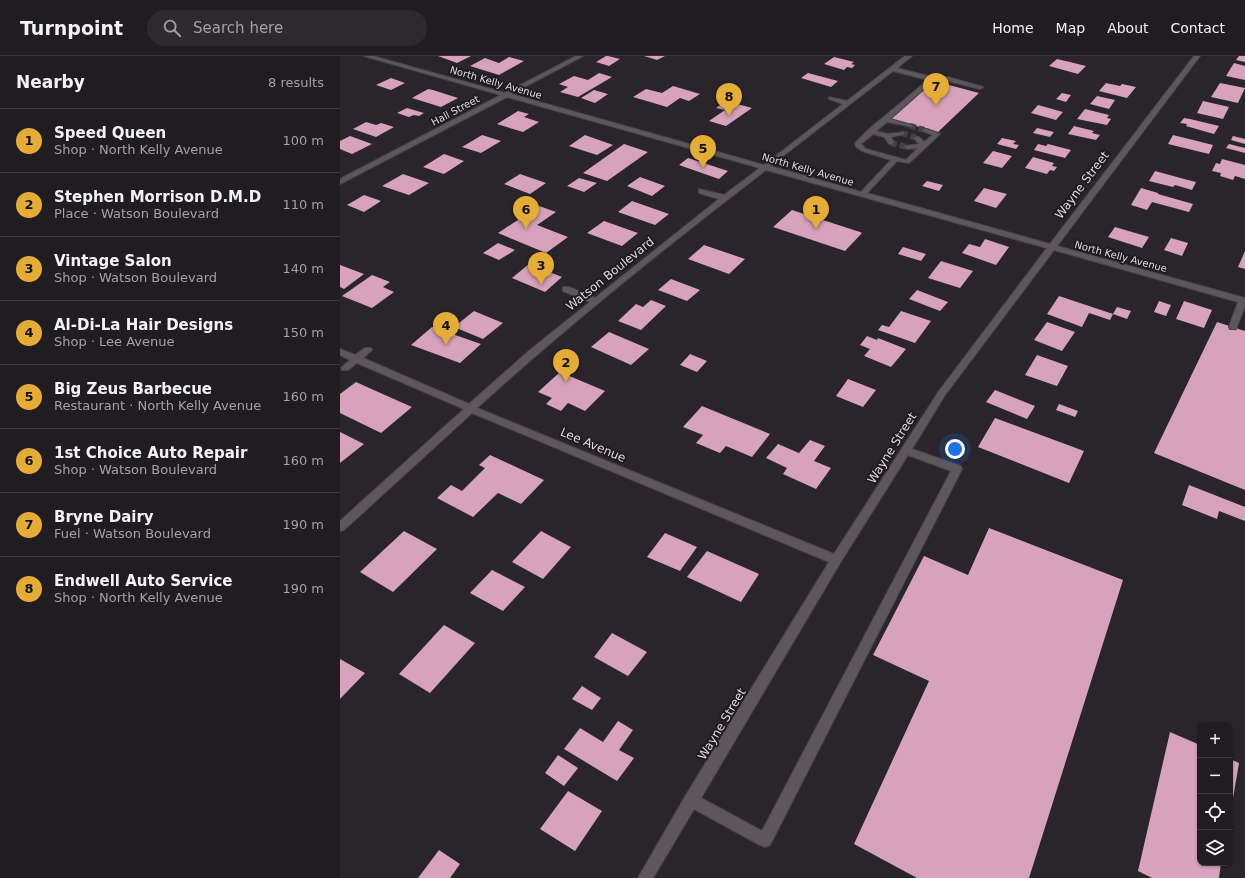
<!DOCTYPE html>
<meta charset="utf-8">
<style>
:root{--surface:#201c20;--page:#2d292d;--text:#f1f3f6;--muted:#a2a1a5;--line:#3d3a3e;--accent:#e5ad35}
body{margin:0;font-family:"DejaVu Sans",sans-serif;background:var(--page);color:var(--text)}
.controls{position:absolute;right:12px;bottom:12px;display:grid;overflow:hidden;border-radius:8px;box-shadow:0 1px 3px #0004}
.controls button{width:36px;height:36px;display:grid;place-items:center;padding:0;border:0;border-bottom:1px solid var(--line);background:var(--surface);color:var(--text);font:20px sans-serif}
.you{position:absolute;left:615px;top:393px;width:14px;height:14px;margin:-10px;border:3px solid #fff;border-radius:50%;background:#1a73e8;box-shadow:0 0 0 6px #1a73e833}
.badge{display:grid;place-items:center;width:26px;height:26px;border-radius:50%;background:var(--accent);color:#111;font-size:13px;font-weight:700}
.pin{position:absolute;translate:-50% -33px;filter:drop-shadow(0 1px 2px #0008)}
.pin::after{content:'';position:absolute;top:21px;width:14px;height:12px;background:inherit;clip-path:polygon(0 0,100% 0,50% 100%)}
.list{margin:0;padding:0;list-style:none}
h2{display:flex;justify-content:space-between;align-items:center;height:52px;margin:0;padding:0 16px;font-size:17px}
h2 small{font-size:13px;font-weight:400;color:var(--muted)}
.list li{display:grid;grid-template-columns:26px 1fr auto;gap:12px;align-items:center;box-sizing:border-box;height:64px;padding:0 16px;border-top:1px solid var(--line)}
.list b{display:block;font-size:15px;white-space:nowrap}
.list p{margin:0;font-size:13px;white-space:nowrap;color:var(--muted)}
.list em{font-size:13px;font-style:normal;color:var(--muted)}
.icon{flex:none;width:22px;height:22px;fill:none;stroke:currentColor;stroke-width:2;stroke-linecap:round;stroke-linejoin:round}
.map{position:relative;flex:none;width:905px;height:822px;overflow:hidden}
header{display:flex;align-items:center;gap:24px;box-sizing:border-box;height:56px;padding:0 20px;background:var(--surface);border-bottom:1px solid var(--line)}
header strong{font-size:19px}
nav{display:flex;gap:22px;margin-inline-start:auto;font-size:14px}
.search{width:280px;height:36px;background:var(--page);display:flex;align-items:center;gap:10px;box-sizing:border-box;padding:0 14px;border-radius:22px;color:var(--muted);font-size:15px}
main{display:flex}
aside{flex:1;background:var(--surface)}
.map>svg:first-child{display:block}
.building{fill:#d7a2bb}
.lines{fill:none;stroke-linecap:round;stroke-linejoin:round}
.minor-tunnel{stroke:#454045;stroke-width:6;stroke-dasharray:6 3;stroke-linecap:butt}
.minor-casing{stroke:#474347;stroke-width:2}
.minor{fill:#5d575d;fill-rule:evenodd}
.labels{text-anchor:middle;stroke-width:4;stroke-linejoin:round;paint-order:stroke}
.far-street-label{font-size:10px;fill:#dedbde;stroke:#201b20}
.street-label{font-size:12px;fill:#dedbde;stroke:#201b20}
</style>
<header>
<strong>Turnpoint</strong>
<div class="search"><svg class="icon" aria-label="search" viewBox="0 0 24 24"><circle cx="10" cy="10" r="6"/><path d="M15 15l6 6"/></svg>Search here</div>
<nav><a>Home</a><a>Map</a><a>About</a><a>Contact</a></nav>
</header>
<main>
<aside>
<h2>Nearby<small>8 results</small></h2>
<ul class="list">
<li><span class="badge">1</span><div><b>Speed Queen</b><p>Shop · North Kelly Avenue</p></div><em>100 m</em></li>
<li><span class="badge">2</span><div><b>Stephen Morrison D.M.D</b><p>Place · Watson Boulevard</p></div><em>110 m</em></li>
<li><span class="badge">3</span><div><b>Vintage Salon</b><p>Shop · Watson Boulevard</p></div><em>140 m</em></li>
<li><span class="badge">4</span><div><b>Al-Di-La Hair Designs</b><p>Shop · Lee Avenue</p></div><em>150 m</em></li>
<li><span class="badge">5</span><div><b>Big Zeus Barbecue</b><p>Restaurant · North Kelly Avenue</p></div><em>160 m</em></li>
<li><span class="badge">6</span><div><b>1st Choice Auto Repair</b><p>Shop · Watson Boulevard</p></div><em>160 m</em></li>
<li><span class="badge">7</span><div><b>Bryne Dairy</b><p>Fuel · Watson Boulevard</p></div><em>190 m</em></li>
<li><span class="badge">8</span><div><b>Endwell Auto Service</b><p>Shop · North Kelly Avenue</p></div><em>190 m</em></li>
</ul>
</aside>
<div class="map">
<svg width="905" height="822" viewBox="0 0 905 822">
<rect width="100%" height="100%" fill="#2a252a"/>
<path class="building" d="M 98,0 L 131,0 L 117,7 Z
M 266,0 L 268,0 L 280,3 L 269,10 L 256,6 Z
M 304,0 L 325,0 L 317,4 Z
M 899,0 L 905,0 L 905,6 L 896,4 Z
M 169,1 L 184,5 L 159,19 L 130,10 L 145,2 L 159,7 Z
M 494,1 L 514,6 L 511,8 L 515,9 L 512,12 L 507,11 L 504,14 L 484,8 Z
M 717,3 L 730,6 L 746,10 L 738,18 L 709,10 Z
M 894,7 L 905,10 L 905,24 L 886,20 Z
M 259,17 L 272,21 L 238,41 L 220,36 L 228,31 L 219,28 L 234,20 L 248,24 Z
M 468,17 L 498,25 L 491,31 L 461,22 Z
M 51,22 L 65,27 L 51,34 L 36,29 Z
M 594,25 L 639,37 L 598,76 L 551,63 Z
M 766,27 L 780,30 L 782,28 L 796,31 L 787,42 L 759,35 Z
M 880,27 L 905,32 L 898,47 L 871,41 Z
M 333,30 L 360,38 L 349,45 L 340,42 L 327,51 L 293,41 L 306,33 L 322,37 Z
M 88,33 L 93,34 L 118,42 L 101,51 L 72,42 Z
M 254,34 L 268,38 L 255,47 L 241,42 Z
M 722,37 L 731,39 L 726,46 L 716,43 Z
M 757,40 L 775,44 L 769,53 L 750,48 Z
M 386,45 L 412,52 L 386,70 L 369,65 L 385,54 L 376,52 Z
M 863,45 L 889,51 L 883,63 L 857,57 Z
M 698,49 L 723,56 L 716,64 L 691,57 Z
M 67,52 L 84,57 L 79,60 L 74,59 L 69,61 L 57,57 Z
M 745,53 L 769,59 L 767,62 L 771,63 L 767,69 L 737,63 Z
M 178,55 L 189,58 L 184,61 L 199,66 L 183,76 L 157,68 Z
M 844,62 L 850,63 L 879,70 L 874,78 L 846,70 L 847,68 L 840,67 Z
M 26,66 L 36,69 L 41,67 L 54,71 L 36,81 L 13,73 Z
M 734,70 L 754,75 L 752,77 L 760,79 L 756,84 L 728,78 Z
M 697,72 L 714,76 L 710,81 L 693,77 Z
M 142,79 L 161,85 L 141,97 L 122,91 Z
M 245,79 L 273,89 L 257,99 L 229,90 Z
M 833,79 L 873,89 L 869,98 L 828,88 Z
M 10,80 L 32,88 L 12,98 L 0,93 L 0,85 Z
M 893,80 L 905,83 L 905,88 L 891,84 Z
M 662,82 L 676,85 L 673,88 L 679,89 L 676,93 L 657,88 Z
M 284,88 L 308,96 L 267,125 L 243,117 Z
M 698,88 L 706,90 L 708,88 L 731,94 L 725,102 L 694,94 Z
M 889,88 L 905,92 L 905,97 L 886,92 Z
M 653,95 L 672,100 L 662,112 L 643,107 Z
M 104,98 L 124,105 L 104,118 L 83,111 Z
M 693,101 L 714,107 L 712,110 L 717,111 L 714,115 L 710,114 L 707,118 L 685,112 Z
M 348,102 L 388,115 L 379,123 L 339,109 Z
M 882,103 L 905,109 L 905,123 L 895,120 L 893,124 L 880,120 L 881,117 L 872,115 L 876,107 L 880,108 Z
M 815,115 L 848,124 L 856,126 L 852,134 L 835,129 L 833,131 L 809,125 Z
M 63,118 L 89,127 L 69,139 L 42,130 Z
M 180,118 L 206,127 L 190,138 L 164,128 Z
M 300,121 L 325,130 L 312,140 L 287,130 Z
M 239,122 L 257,127 L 244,136 L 227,130 Z
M 587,125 L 603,129 L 599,135 L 582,130 Z
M 644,132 L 667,138 L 656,152 L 634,145 Z
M 801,132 L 818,137 L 818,138 L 853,148 L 849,156 L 812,146 L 807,154 L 791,149 Z
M 24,139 L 41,145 L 24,156 L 7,149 Z
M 292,145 L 329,158 L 315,169 L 278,156 Z
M 199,150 L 216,156 L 197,169 L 228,181 L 206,197 L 158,177 Z
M 452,154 L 520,176 L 522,177 L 505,195 L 433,171 Z
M 264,165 L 298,177 L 282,190 L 247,177 Z
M 775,171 L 809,181 L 802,192 L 768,181 Z
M 831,182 L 848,187 L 842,200 L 824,194 Z
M 645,183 L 669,191 L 656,209 L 622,197 L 629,188 L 640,191 Z
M 158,187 L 175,194 L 159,204 L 143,197 Z
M 364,189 L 405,203 L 389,218 L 348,203 Z
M 563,191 L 586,198 L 581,205 L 558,198 Z
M 905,195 L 905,213 L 898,211 Z
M 601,205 L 633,215 L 620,232 L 588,222 Z
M 189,208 L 222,221 L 205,236 L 172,222 Z
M 0,209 L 24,218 L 4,233 L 0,231 Z
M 32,219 L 50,226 L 43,231 L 54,236 L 32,252 L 2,240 Z
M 331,223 L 360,234 L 347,245 L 318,234 Z
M 577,234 L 608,246 L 600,255 L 569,243 Z
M 719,240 L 773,258 L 770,264 L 749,257 L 742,271 L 707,258 Z
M 311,244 L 326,250 L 301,274 L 278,265 L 296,248 L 303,251 Z
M 819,245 L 831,249 L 826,260 L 814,256 Z
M 844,245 L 872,254 L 864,272 L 836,263 Z
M 777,251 L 791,255 L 787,263 L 773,258 Z
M 134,255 L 163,267 L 143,283 L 114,271 Z
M 561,255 L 591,265 L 575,287 L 538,274 L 542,269 L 549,271 Z
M 707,266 L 735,276 L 722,295 L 694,284 Z
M 877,266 L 905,275 L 905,434 L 814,397 Z
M 92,271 L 141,288 L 120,307 L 71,289 Z
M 269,276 L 309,293 L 291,309 L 251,291 Z
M 527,280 L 537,284 L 538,282 L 566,293 L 551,311 L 524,300 L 530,293 L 520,289 Z
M 350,298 L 367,305 L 357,316 L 340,309 Z
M 697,299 L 728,310 L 717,330 L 685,319 Z
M 220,316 L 265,335 L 245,355 L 228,347 L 221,355 L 206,348 L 212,342 L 198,336 Z
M 508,323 L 536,334 L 523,351 L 496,340 Z
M 16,326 L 27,331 L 72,351 L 41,377 L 0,357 L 0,338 Z
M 655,334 L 695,350 L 687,363 L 646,346 Z
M 719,348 L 738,355 L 735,361 L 716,354 Z
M 362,350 L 430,378 L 412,401 L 386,390 L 380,397 L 356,387 L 363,379 L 343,371 Z
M 655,362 L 744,395 L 729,427 L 638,391 Z
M 0,376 L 24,388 L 0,407 Z
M 470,384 L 485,390 L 474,405 L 491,412 L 476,433 L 443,418 L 447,412 L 426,402 L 438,388 L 459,397 Z
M 150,399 L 204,424 L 181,448 L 158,437 L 133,461 L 97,442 L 111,429 L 122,435 L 145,412 L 139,409 Z
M 849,429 L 905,451 L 905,465 L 879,455 L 877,463 L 842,449 Z
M 649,472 L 783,524 L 689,822 L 577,822 L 514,788 L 589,625 L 533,599 L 584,500 L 628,519 Z
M 64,475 L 97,493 L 53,536 L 20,516 Z
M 201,475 L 231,491 L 203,523 L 172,506 Z
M 325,477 L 357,491 L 340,515 L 307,501 Z
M 367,495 L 419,518 L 401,546 L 347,521 Z
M 152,514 L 185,531 L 163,555 L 130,537 Z
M 104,569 L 135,587 L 90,637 L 59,618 Z
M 272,577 L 307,596 L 288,620 L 254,601 Z
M 0,603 L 25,617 L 0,643 Z
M 242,630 L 261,642 L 252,654 L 232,643 Z
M 278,665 L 293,674 L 279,694 L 294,702 L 277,725 L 224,693 L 240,672 L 263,686 Z
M 830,676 L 860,689 L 860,807 L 881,807 L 879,822 L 812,822 L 798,815 Z
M 218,699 L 238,712 L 224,730 L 205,717 Z
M 890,703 L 899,707 L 891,754 L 890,754 Z
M 228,735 L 262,755 L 235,795 L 200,773 Z
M 99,794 L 120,808 L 110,822 L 78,822 Z"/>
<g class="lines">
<path class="minor-tunnel" d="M 570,70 L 585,74
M 562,77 L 577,82
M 551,87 L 567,91"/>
<g class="minor-casing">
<path id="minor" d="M 24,0 L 33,0 L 165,37 L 236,0 L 243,0 L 171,38 L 424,109 L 503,48 L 489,43 L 489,41 L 507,45 L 565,0 L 572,0 L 557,12 L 592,21 L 608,21 L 643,31 L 640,33 L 608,25 L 593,25 L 550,63 L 572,69 L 572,71 L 547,66 L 536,75 L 547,78 L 564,76 L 564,78 L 551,81 L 554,87 L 553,88 L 549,88 L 544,81 L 533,78 L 521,88 L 526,93 L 566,104 L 578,92 L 567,93 L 564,91 L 565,90 L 579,88 L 574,82 L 575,81 L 579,81 L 584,86 L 593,79 L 583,75 L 583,73 L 587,73 L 600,78 L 569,107 L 557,105 L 527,137 L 710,188 L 854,0 L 860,0 L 717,190 L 905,242 L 905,250 L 896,273 L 890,273 L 889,271 L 898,246 L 714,194 L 605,339 L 572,393 L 621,410 L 622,413 L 430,789 L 425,791 L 420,789 L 354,753 L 313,822 L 298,822 L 346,739 L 489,506 L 132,357 L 4,474 L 0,475 L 0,465 L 124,353 L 17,307 L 8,314 L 2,314 L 1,312 L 10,304 L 0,299 L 0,293 L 15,299 L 25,292 L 31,292 L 32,294 L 23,302 L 129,348 L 190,294 L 250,246 L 223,235 L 223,231 L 229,231 L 255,242 L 379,143 L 359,137 L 359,133 L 384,139 L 420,112 L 167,41 L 0,128 L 0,123 L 161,39 ZM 553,15 L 588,24 L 528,74 L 515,87 L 516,91 L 522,95 L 551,104 L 521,136 L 430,110 ZM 426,114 L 707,192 L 599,335 L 494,498 L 137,352 C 229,268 327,190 426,114 ZM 568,399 L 611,415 L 422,775 L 361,742 L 500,507 Z"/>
</g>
<use href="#minor" class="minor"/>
</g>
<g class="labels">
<g class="far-street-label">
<text transform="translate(156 26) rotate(16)" y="4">North Kelly Avenue</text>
<text transform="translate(115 54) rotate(-28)" y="4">Hall Street</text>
<text transform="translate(468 113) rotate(16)" y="4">North Kelly Avenue</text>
<text transform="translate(781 200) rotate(15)" y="4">North Kelly Avenue</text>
</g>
<g class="street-label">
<text transform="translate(742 129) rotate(-53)" y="4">Wayne Street</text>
<text transform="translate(270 218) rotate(-39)" y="4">Watson Boulevard</text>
<text transform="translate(253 389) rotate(23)" y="4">Lee Avenue</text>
<text transform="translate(552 392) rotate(-58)" y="4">Wayne Street</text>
<text transform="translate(382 668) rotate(-59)" y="4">Wayne Street</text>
</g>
</g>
</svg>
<div class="controls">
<button>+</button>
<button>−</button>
<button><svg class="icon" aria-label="locate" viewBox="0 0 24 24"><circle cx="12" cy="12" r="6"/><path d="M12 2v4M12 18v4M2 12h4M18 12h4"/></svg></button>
<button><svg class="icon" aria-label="layers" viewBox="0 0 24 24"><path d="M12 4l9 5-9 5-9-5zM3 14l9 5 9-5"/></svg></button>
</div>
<div class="you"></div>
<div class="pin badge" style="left:476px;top:173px">1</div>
<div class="pin badge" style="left:226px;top:326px">2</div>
<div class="pin badge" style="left:201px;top:229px">3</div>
<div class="pin badge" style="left:106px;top:289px">4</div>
<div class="pin badge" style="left:363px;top:112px">5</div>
<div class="pin badge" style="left:186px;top:173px">6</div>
<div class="pin badge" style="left:596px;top:50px">7</div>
<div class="pin badge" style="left:389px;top:60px">8</div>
</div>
</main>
